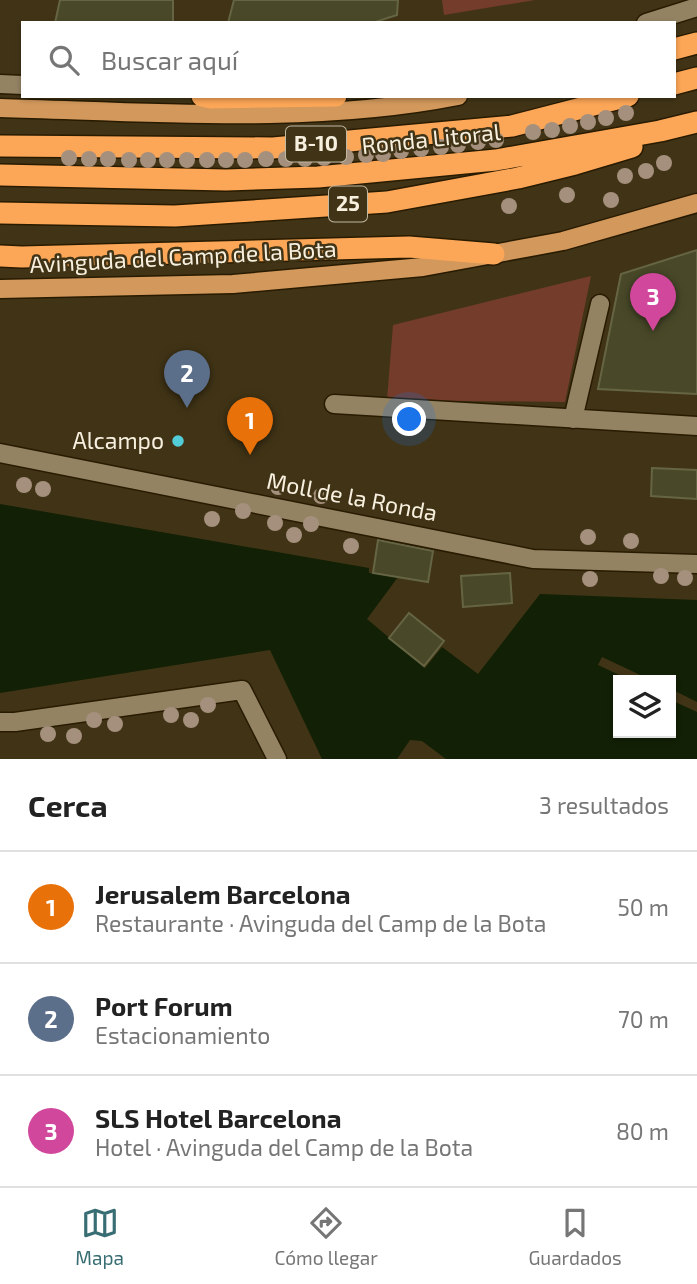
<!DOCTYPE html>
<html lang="es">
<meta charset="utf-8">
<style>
:root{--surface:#fff;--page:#f6f6f6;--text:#222;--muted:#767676;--line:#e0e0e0;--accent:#386e73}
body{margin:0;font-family:"Exo 2",sans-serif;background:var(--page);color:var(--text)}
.controls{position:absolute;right:21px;bottom:21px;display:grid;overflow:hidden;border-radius:0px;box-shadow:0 2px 5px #0004}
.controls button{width:63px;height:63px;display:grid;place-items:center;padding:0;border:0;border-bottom:2px solid var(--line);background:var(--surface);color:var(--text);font:35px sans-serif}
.you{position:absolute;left:410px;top:420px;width:24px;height:24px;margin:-18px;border:5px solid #fff;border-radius:50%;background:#1a73e8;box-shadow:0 0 0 10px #1a73e833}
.badge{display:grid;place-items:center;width:46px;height:46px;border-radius:50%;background:var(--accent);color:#fff;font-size:23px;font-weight:700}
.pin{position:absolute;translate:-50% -58px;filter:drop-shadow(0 2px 4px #0008)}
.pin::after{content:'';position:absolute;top:37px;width:24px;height:21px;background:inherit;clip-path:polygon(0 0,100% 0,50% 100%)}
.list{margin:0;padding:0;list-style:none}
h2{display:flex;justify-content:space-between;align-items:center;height:91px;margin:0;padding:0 28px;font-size:30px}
h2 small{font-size:23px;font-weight:400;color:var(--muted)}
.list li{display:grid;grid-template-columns:46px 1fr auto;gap:21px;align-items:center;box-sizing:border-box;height:112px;padding:0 28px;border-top:2px solid var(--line)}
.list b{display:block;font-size:26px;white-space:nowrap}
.list p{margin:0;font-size:23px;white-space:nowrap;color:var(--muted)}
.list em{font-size:23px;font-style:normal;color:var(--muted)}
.icon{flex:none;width:38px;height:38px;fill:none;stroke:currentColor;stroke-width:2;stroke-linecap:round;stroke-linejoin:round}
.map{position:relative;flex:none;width:697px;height:759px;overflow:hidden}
.search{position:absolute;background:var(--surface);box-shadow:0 2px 5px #0004;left:21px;right:21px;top:21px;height:77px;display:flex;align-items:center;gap:18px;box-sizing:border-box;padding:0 24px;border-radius:0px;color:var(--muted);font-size:26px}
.sheet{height:427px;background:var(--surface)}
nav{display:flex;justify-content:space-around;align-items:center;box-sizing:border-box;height:98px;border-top:2px solid var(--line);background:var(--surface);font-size:19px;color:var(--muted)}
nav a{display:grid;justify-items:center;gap:4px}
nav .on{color:var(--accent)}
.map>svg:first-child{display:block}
.green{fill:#743c2b}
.water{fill:#122005;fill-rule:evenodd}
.pier{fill:#413416}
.building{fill:#494929;stroke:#656544;stroke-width:2}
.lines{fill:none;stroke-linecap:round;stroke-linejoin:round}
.minor-casing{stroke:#281b00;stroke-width:21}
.major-casing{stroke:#281b00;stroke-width:21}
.highway-casing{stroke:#281b00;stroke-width:24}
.minor{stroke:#938363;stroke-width:18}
.major{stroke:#d2985c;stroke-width:18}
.highway{stroke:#fca657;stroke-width:21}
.tree{fill:#a5907e}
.poi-dot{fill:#52ccd6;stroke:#413416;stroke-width:2.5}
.labels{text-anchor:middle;stroke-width:5;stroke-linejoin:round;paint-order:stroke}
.shield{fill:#413416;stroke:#c1b8a3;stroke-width:2}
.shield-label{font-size:21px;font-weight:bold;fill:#f8f0df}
.street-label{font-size:23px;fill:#f8f0df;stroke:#413416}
.poi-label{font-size:23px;fill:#f8f0df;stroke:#413416;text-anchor:end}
</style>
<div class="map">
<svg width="697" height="759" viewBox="0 0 697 759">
<rect width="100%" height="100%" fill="#413416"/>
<path class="green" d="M 442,0 L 535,0 L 444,15 Z
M 591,276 L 565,402 L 387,400 L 393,325 Z"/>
<path class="water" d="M 0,504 L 369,568 L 369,573 L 398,577 L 367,619 L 425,668 L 442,647 L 478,674 L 540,594 L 697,600 L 697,759 L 446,759 L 422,741 L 410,740 L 397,759 L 322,759 L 270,650 L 0,693 ZM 618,680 L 671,680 L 671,733 L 618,733 Z"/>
<path class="pier" d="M 602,657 L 651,680 L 630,680 L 598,665 Z
M 671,689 L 697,702 L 697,712 L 671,700 Z"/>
<path class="building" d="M 60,0 L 173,0 L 173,23 L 55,23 Z
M 234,0 L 398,0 L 397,15 L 372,23 L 228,23 Z
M 697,250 L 697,394 L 598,389 L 621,274 Z
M 652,468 L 697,470 L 697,499 L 651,496 Z
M 378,540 L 433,551 L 428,582 L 373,573 Z
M 510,573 L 512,603 L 463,607 L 461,576 Z
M 409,613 L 444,641 L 424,666 L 389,638 Z"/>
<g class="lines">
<g class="minor-casing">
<path id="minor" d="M 646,23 L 697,7
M 0,84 L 23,85
M 334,404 L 697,426
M 573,419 L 600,304
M 0,453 L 533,559 L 697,564
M 0,722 L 15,722 L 242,690 L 277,759"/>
</g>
<g class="major-casing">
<path id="major" d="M 0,108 C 149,112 312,125 458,96
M 0,289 L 233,284 L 423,267 L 563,241 L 697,203"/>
</g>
<g class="highway-casing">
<path id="highway" d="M 674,49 L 697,43
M 674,84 L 697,78
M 202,96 L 211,98 L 336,96
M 0,146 L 273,148 L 512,126 L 628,96
M 0,175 L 226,180 L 318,177 L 496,160 L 660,131 L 697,122
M 0,213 L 175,216 L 387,202 L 518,178 L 575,164 L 632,147
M 0,256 L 22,257 L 409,247 L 494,254"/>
</g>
<use href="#minor" class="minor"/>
<use href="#major" class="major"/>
<use href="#highway" class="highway"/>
</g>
<g class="tree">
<circle cx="626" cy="113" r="8"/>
<circle cx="606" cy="118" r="8"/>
<circle cx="588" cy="122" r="8"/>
<circle cx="570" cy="126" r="8"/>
<circle cx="552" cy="130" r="8"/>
<circle cx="533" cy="132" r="8"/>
<circle cx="496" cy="140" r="8"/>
<circle cx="478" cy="142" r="8"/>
<circle cx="458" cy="145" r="8"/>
<circle cx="441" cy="147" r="8"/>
<circle cx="421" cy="149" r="8"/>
<circle cx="401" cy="151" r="8"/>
<circle cx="383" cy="154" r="8"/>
<circle cx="366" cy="155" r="8"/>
<circle cx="346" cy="157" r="8"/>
<circle cx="69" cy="158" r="8"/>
<circle cx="324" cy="158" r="8"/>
<circle cx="89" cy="159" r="8"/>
<circle cx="108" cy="159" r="8"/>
<circle cx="266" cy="159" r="8"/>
<circle cx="286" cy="159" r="8"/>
<circle cx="305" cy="159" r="8"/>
<circle cx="129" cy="160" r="8"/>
<circle cx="148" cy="160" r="8"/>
<circle cx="167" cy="160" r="8"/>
<circle cx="187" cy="160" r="8"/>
<circle cx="207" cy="160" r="8"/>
<circle cx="226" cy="160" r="8"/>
<circle cx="245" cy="160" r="8"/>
<circle cx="664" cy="163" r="8"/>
<circle cx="646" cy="171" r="8"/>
<circle cx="625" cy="176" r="8"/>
<circle cx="567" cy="195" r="8"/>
<circle cx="611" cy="200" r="8"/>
<circle cx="509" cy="206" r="8"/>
<circle cx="24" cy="485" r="8"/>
<circle cx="278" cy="487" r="8"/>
<circle cx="43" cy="489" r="8"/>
<circle cx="321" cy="496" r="8"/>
<circle cx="243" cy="511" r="8"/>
<circle cx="212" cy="519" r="8"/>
<circle cx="275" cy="523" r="8"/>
<circle cx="311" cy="524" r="8"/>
<circle cx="294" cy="535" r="8"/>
<circle cx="588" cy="537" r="8"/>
<circle cx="631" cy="541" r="8"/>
<circle cx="351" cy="546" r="8"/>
<circle cx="661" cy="576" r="8"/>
<circle cx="685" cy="578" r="8"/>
<circle cx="590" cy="579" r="8"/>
<circle cx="208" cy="705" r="8"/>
<circle cx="171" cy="715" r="8"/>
<circle cx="94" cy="720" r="8"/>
<circle cx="191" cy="720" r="8"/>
<circle cx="115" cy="724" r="8"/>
<circle cx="48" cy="734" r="8"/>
<circle cx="74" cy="736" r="8"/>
</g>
<circle class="poi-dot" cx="178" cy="441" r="7"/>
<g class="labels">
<g class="shield">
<rect x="286" y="126.5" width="60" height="35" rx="5"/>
<rect x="329" y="186.5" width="38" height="35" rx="5"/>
</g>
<g class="shield-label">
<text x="316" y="151">B-10</text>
<text x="348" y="211">25</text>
</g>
<g class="street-label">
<text transform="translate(431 139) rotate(-6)" y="8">Ronda Litoral</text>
<text transform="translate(183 257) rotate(-3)" y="8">Avinguda del Camp de la Bota</text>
<text transform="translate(352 497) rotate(11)" y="8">Moll de la Ronda</text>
</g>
<g class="poi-label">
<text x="164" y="449">Alcampo</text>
</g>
</g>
</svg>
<div class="controls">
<button><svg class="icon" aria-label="layers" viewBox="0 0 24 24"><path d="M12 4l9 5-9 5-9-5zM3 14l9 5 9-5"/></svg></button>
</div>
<div class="you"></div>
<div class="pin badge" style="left:250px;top:455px;background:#e8710a">1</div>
<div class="pin badge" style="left:187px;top:408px;background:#5c6f8a">2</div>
<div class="pin badge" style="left:653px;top:331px;background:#d1479c">3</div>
<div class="search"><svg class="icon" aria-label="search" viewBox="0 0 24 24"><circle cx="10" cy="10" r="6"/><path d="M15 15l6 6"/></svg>Buscar aquí</div>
</div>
<section class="sheet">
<h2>Cerca<small>3 resultados</small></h2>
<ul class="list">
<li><span class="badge" style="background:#e8710a">1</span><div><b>Jerusalem Barcelona</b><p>Restaurante · Avinguda del Camp de la Bota</p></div><em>50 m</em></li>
<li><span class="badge" style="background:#5c6f8a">2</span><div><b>Port Forum</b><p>Estacionamiento</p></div><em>70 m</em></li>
<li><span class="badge" style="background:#d1479c">3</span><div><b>SLS Hotel Barcelona</b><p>Hotel · Avinguda del Camp de la Bota</p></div><em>80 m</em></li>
</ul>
</section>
<nav>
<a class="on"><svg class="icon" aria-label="map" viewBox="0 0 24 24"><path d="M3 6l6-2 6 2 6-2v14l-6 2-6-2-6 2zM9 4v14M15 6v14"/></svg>Mapa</a>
<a><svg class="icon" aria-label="directions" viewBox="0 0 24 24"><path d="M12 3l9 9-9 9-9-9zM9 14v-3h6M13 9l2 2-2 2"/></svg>Cómo llegar</a>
<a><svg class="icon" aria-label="saved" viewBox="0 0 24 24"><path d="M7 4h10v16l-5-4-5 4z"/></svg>Guardados</a>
</nav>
